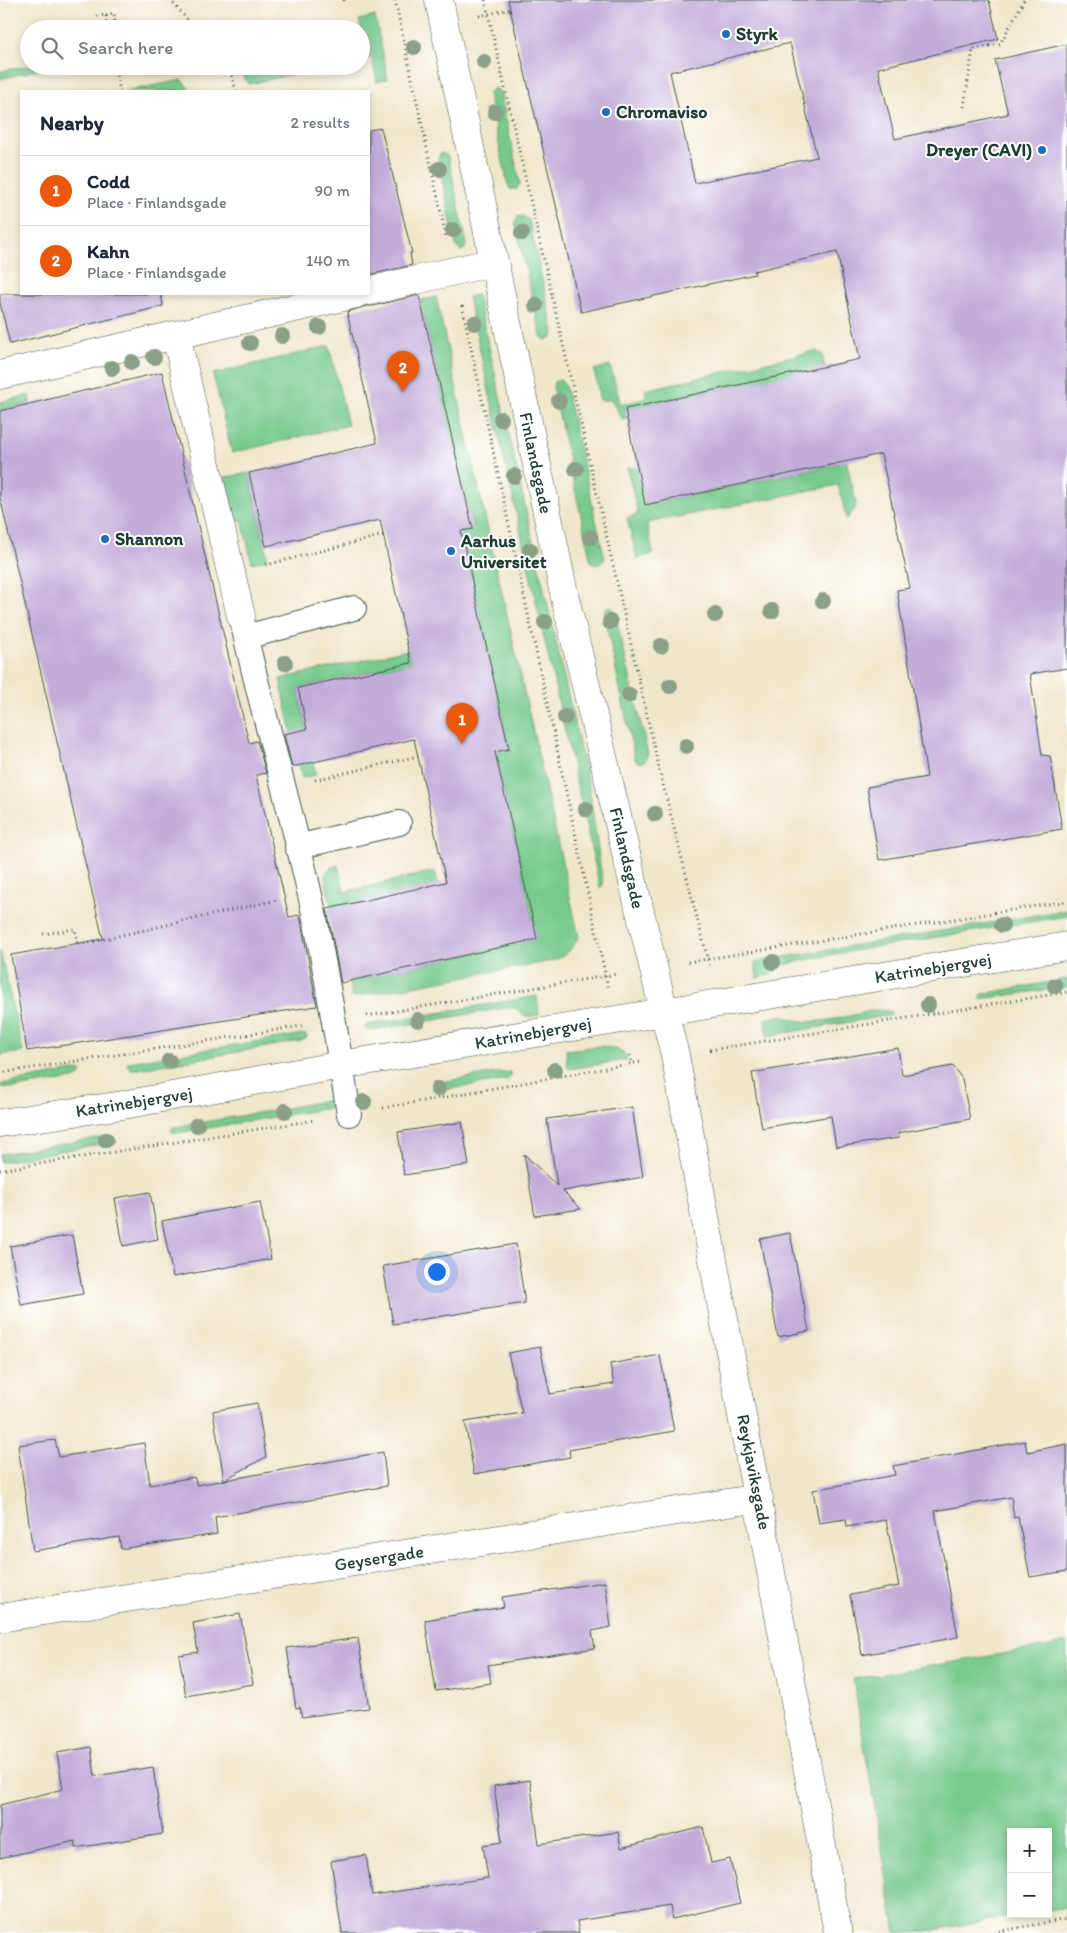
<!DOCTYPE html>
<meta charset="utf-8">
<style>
:root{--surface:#fff;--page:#f6f6f7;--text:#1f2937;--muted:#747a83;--line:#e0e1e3;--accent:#ea580c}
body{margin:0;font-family:Itim,sans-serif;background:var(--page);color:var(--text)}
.controls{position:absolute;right:15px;bottom:15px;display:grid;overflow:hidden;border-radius:0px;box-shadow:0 2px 8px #0003}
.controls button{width:45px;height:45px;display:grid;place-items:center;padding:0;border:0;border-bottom:1px solid var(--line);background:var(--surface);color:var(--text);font:25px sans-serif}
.you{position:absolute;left:436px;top:1271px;width:18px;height:18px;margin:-12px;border:4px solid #fff;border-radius:50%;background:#1a73e8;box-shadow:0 0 0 8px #1a73e833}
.badge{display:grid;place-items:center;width:32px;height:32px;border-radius:50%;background:var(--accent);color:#fff;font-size:16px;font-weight:700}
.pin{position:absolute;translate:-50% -41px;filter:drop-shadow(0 1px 2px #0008)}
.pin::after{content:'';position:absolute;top:26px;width:18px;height:15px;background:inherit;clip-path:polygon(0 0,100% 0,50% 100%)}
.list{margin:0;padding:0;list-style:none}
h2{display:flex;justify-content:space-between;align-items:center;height:65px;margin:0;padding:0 20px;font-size:21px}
h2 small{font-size:16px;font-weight:400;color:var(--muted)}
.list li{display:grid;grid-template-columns:32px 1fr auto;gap:15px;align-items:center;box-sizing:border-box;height:70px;padding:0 20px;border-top:1px solid var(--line)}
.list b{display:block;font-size:19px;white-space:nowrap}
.list p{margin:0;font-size:16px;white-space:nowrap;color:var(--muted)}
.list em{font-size:16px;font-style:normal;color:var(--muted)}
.icon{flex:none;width:28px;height:28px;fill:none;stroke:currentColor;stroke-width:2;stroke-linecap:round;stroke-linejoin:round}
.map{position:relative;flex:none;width:1067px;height:1933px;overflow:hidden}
.search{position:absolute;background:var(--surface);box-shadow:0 2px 8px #0003;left:20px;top:20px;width:350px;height:55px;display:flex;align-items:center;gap:12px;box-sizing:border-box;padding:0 18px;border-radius:28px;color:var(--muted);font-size:19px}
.panel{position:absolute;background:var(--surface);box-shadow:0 2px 8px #0003;left:20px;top:90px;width:350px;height:205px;border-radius:0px}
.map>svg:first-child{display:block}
.green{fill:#77ca8d;stroke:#4b8460}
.building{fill:#c2adda;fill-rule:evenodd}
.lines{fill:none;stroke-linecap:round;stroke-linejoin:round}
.service-casing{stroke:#3e564b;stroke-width:26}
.pedestrian-casing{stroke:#3e564b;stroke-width:29}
.minor-casing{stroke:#3e564b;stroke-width:29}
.tertiary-casing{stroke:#3e564b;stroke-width:29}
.path{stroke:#3e564b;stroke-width:3;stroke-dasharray:1 4;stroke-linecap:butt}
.service{stroke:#fff;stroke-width:24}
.pedestrian{stroke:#fff;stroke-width:28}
.minor{stroke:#fff;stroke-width:28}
.tertiary{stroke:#fff;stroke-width:28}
.tree{fill:#8ba187}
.poi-dot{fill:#1f6fb2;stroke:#fff;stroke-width:2}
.labels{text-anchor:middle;stroke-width:4;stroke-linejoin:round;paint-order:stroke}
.poi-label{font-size:18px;font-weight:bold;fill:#1f3d34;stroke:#fff;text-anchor:start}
.street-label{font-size:18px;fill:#1f3d34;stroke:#fff}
</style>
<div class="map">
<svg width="1067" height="1933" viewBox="0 0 1067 1933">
<rect width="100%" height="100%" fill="#fff"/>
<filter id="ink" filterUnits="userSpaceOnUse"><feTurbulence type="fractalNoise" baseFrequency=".02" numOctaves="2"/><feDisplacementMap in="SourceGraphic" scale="10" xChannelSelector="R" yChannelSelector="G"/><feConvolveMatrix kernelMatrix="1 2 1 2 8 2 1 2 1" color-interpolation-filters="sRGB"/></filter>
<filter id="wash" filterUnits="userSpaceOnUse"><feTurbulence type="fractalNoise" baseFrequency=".0096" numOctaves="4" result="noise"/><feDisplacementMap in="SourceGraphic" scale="20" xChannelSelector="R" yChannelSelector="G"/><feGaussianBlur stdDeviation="1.12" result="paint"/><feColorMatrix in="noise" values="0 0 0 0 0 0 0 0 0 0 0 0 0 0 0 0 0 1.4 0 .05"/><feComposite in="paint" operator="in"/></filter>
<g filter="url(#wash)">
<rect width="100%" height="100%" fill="#f0e7cb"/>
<path class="green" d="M 375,16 L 388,79 L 377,82 L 372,58 L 361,59 L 361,45 L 365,44 L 359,20 Z
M 29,66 L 53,66 L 0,79 L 0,71 Z
M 258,66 L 329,66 L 249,84 L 239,70 Z
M 182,80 L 191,91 L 125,91 Z
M 496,88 L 500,92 L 520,183 L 517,189 L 510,189 L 507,181 L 488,94 L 491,90 Z
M 444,153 L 448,157 L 467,244 L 465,249 L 460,251 L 456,246 L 438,160 L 440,154 Z
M 523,216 L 529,220 L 554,333 L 552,338 L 545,340 L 541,336 L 515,222 L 518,217 Z
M 477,295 L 589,787 L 603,885 L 600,888 L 468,297 Z
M 436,297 L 579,937 C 571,950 566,956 552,961 L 352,997 L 325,878 C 327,870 329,867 338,865 L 344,892 L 435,871 L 438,884 L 363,978 L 537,939 L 495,752 L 509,748 L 461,531 L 473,528 L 467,500 L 423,312 L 393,306 Z
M 329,346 L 348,425 L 232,453 L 213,374 Z
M 815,351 L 822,354 L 856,503 L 855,509 L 847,519 L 838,485 L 647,523 L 653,554 L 637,559 L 627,518 L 638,514 L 627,468 L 628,467 L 638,469 L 646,505 L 838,464 L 817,369 L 625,409 L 627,419 L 623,420 L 611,399 L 600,401 L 594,370 L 610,365 L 621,405 L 646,398 L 645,390 Z
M 561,380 L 565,386 L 605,559 L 600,564 L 595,565 L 591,562 L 553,388 L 554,382 Z
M 29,395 L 30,403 L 0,411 L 0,402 Z
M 249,473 L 268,559 L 252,563 L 242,520 L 236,520 L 225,477 Z
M 611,606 L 614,609 L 648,754 L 645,761 L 639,763 L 635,760 L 605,618 L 605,609 Z
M 408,650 L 411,663 L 298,688 L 316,775 L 302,778 L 280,679 Z
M 1067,910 L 1067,916 L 834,954 L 783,965 L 773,973 L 757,979 L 755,962 Z
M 0,951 L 23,1052 L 0,1055 Z
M 1067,979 L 1067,987 L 980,999 L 982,994 Z
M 537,996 L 539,1015 C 522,1018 528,1017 515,1008 L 506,1008 L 368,1031 L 365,1028 L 366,1025 Z
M 876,1010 L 890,1011 L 892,1015 L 767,1036 L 765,1019 L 783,1015 C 808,1030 848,1015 876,1010 Z
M 304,1034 L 307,1036 L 307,1038 L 301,1041 L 139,1069 L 131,1069 L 127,1065 L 128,1062 Z
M 600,1046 L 616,1049 L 626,1055 L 627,1060 L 569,1069 L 567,1065 L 566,1050 Z
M 79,1070 L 82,1072 L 81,1075 L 74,1079 L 15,1088 L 0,1087 L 2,1084 Z
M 510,1072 L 511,1076 L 507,1080 L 436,1091 L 432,1089 L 434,1085 L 441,1082 L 497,1073 Z
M 326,1101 L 333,1101 L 333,1105 L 330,1108 L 177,1133 L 172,1132 L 171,1129 L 175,1127 Z
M 111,1136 L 115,1139 L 111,1142 L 0,1162 L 0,1154 Z
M 1067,1643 L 1067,1907 L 1048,1910 L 1048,1832 L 1011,1832 L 1011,1914 L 1025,1914 L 915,1933 L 896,1933 L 853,1679 Z"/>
<g id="blocks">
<path class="building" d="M 508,0 L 989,0 L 998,39 L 878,68 L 895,139 L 1008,114 L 995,60 L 1067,44 L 1067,668 L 1030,674 L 1042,755 L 1050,756 L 1062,829 L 879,860 L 867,787 L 927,777 L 897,590 L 910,588 L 881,454 L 645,505 L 625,409 L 860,359 L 837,252 L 754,271 L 755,274 L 581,312 ZM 790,43 L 817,157 L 695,183 L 670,72 Z
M 381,128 L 412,253 L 410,253 L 412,265 L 369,275 L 369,130 Z
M 0,294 L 161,294 L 163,306 L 10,344 L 0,303 Z
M 419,295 L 473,529 L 461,531 L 509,749 L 495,752 L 537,939 L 341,983 L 327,909 L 446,882 L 414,739 L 292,767 L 284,734 L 307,729 L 298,688 L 411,663 L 380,520 L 266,546 L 249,473 L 377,443 L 347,312 L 366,306 L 373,306 Z
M 162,372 L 249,743 L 257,741 L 266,773 L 256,775 L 289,917 L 300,915 L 317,1006 L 27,1051 L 11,955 L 103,939 L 0,497 L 0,411 Z
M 898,1048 L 902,1075 L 953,1066 L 962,1079 L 970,1119 L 898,1133 L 899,1138 L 836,1147 L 831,1116 L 762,1128 L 752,1073 Z
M 632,1107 L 643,1177 L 563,1191 L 581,1209 L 535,1216 L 524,1154 L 557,1186 L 547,1119 Z
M 462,1122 L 469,1165 L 404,1175 L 398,1132 Z
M 150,1192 L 158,1239 L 123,1246 L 115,1198 Z
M 260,1202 L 271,1259 L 173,1277 L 162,1221 Z
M 790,1233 L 809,1331 L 778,1337 L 760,1239 Z
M 72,1235 L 83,1294 L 21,1305 L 10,1246 Z
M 516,1244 L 525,1303 L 393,1324 L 383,1266 Z
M 540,1347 L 550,1394 L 614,1384 L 610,1364 L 660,1355 L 674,1431 L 569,1450 L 570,1457 L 474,1474 L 465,1422 L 522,1413 L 508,1353 Z
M 257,1403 L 266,1457 L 224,1480 L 213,1411 Z
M 55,1440 L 59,1457 L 144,1443 L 150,1485 L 194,1477 L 197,1485 L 383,1452 L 387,1486 L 215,1517 L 217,1534 L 121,1549 L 119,1537 L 33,1551 L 18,1445 Z
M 1025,1441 L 1027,1452 L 1067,1444 L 1067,1571 L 1030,1577 L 1018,1517 L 1014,1518 L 1011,1497 L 935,1511 L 958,1637 L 862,1655 L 850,1595 L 899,1586 L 886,1520 L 847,1527 L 846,1519 L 819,1523 L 813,1490 L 895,1475 L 893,1466 Z
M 605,1582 L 611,1627 L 592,1631 L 595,1648 L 488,1665 L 491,1683 L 436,1691 L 425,1620 L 504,1607 L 502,1597 Z
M 240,1614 L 253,1684 L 186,1696 L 179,1655 L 198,1652 L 193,1623 Z
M 358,1638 L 369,1708 L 302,1717 L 300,1707 L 296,1708 L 287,1648 Z
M 91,1747 L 95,1776 L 153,1767 L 163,1834 L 76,1848 L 75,1841 L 0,1858 L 0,1805 L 63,1789 L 57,1753 Z
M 530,1780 L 539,1844 L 618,1832 L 621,1848 L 703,1827 L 711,1863 L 730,1859 L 740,1903 L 672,1919 L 670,1906 L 577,1921 L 579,1933 L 342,1933 L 331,1861 L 366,1855 L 372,1895 L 488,1878 L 483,1845 L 502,1842 L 494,1786 Z"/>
</g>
</g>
<g filter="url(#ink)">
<use href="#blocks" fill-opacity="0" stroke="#3e564b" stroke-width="1"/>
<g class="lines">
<g class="service-casing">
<path id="service" d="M 241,616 C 261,709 289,801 310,895 C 326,967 337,1041 349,1114
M 246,637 L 354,608
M 297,847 L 399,823"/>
</g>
<g class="pedestrian-casing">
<path id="pedestrian" d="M 369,291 L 493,262
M 176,335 L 241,616
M 0,375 L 356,294"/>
</g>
<g class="minor-casing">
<path id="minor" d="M 664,1012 L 675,1055 L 838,1933
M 0,1618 L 759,1498"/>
</g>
<g class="tertiary-casing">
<path id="tertiary" d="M 439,0 L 565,598 L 664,1012
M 0,1123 L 123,1105 L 341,1065 L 1067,946"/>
</g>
<path class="path" d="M 170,0 L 196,29
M 344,0 L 345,4
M 395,0 L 446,236
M 485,0 L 661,777 L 710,968
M 106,15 L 114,13 L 116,29
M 97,16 L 106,15 L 108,29
M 479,16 L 510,9
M 115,66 L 120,91
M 229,66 L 236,91
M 964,107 L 973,49 L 1000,44 L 1024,0
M 462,306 L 608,987
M 266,565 L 384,535
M 315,780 L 418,756
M 43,934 L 75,929 L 78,945 L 277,900
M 688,962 L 1067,901
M 367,1016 L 617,974
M 710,1050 L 1067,992
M 630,1055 L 632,1063
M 0,1073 L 302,1026
M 383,1108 L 640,1062
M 0,1170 L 315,1120
M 989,1933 L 1067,1919"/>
<use href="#service" class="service"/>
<use href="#pedestrian" class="pedestrian"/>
<use href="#minor" class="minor"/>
<use href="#tertiary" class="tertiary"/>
</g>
<g class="tree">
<circle cx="414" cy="47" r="8"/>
<circle cx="484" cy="62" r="8"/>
<circle cx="495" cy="112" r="8"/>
<circle cx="439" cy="169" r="8"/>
<circle cx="453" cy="230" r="8"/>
<circle cx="522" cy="233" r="8"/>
<circle cx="536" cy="305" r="8"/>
<circle cx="475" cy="323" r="8"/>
<circle cx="319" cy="327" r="8"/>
<circle cx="282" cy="336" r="8"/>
<circle cx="250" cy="343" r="8"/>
<circle cx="154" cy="357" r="8"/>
<circle cx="132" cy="362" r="8"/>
<circle cx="112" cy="368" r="8"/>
<circle cx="559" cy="401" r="8"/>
<circle cx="501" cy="419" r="8"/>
<circle cx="576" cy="469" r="8"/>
<circle cx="514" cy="476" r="8"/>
<circle cx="590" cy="537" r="8"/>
<circle cx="530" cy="550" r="8"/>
<circle cx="823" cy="601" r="8"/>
<circle cx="772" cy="611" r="8"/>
<circle cx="715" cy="615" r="8"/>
<circle cx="545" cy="622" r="8"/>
<circle cx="610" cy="622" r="8"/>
<circle cx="661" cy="646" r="8"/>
<circle cx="285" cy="663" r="8"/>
<circle cx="670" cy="686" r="8"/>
<circle cx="629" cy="695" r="8"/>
<circle cx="565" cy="717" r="8"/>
<circle cx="686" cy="746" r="8"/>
<circle cx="586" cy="809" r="8"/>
<circle cx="655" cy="814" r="8"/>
<circle cx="1002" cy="925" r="8"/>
<circle cx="773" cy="962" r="8"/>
<circle cx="1055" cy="986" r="8"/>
<circle cx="928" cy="1005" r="8"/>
<circle cx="418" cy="1020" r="8"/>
<circle cx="169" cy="1061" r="8"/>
<circle cx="555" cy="1070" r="8"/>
<circle cx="438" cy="1089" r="8"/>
<circle cx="364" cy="1102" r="8"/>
<circle cx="285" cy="1111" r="8"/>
<circle cx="197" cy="1125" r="8"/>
<circle cx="106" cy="1140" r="8"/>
</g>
</g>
<g class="poi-dot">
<circle cx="726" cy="34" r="5"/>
<circle cx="606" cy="112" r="5"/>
<circle cx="1042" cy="150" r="5"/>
<circle cx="105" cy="539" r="5"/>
<circle cx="451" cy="551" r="5"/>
</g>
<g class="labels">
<g class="poi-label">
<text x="736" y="40">Styrk</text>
<text x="616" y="118">Chromaviso</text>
<text x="1032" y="156" text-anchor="end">Dreyer (CAVI)</text>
<text x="115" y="545">Shannon</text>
<text x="461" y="547">Aarhus<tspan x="461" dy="21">Universitet</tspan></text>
</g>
<g class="street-label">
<text transform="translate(536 463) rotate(78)" y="6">Finlandsgade</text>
<text transform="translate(627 858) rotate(77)" y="6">Finlandsgade</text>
<text transform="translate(933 968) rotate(-9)" y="6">Katrinebjergvej</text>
<text transform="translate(533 1033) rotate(-10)" y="6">Katrinebjergvej</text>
<text transform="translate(134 1102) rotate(-9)" y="6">Katrinebjergvej</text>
<text transform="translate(754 1472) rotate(79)" y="6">Reykjaviksgade</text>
<text transform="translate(379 1558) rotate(-9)" y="6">Geysergade</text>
</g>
</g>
</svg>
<div class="controls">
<button>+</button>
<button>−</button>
</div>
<div class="you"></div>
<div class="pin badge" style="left:462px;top:744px">1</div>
<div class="pin badge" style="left:403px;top:392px">2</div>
<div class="search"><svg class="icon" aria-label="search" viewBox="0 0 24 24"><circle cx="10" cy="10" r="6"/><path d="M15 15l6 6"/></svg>Search here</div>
<section class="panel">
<h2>Nearby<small>2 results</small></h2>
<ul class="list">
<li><span class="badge">1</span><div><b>Codd</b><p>Place · Finlandsgade</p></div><em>90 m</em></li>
<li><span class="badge">2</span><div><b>Kahn</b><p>Place · Finlandsgade</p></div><em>140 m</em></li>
</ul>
</section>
</div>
